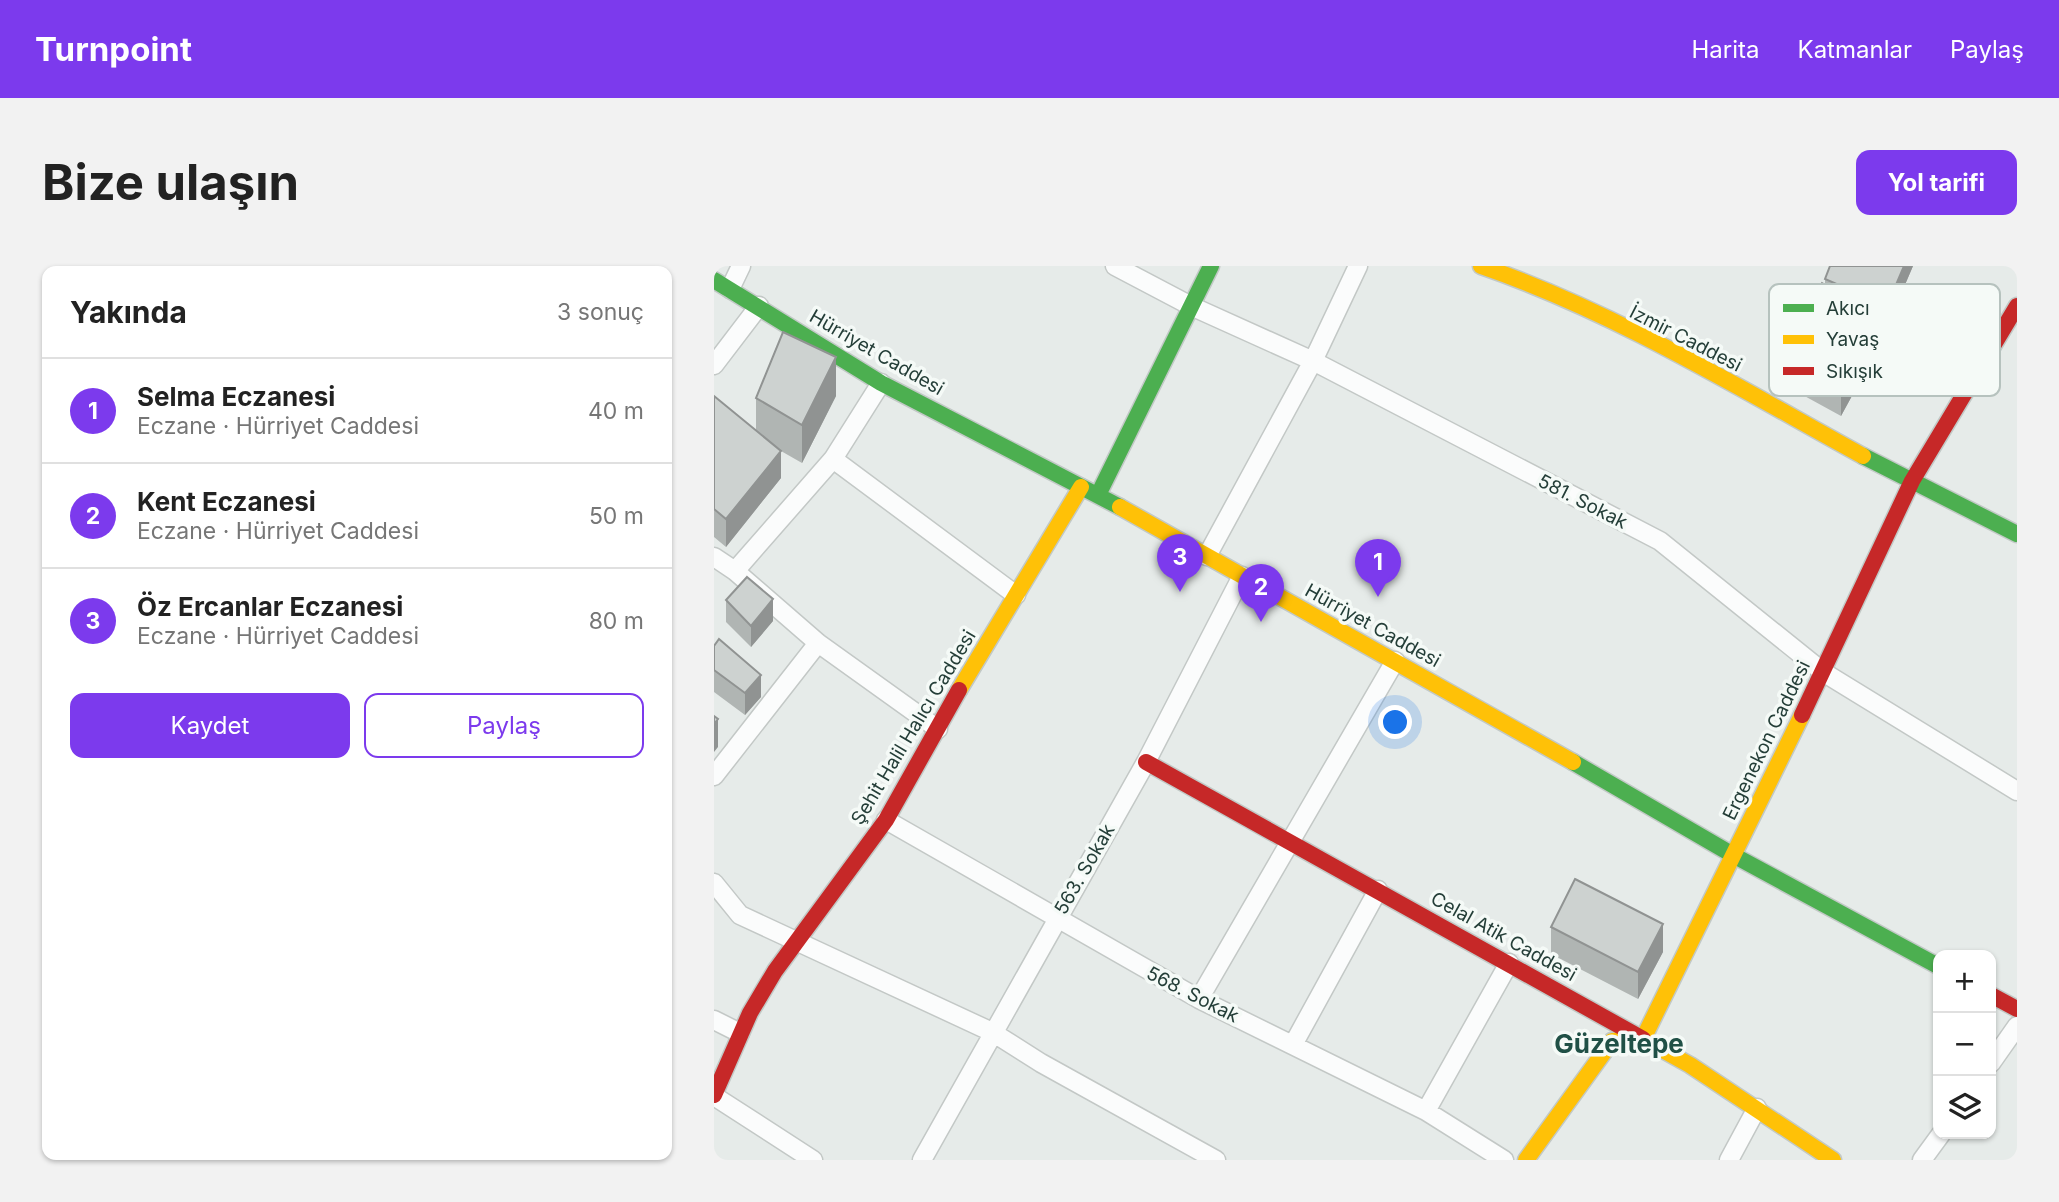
<!DOCTYPE html>
<html lang="tr">
<meta charset="utf-8">
<style>
:root{--surface:#fff;--page:#f2f2f2;--text:#222;--muted:#767676;--line:#e0e0e0;--accent:#7c3aed}
body{margin:0;font-family:Inter,sans-serif;background:var(--page);color:var(--text)}
.controls{position:absolute;right:21px;bottom:21px;display:grid;overflow:hidden;border-radius:14px;box-shadow:0 2px 5px #0004}
.controls button{width:63px;height:63px;display:grid;place-items:center;padding:0;border:0;border-bottom:2px solid var(--line);background:var(--surface);color:var(--text);font:35px sans-serif}
.you{position:absolute;left:682px;top:457px;width:24px;height:24px;margin:-18px;border:5px solid #fff;border-radius:50%;background:#1a73e8;box-shadow:0 0 0 10px #1a73e833}
.badge{display:grid;place-items:center;width:46px;height:46px;border-radius:50%;background:var(--accent);color:#fff;font-size:23px;font-weight:700}
.pin{position:absolute;translate:-50% -58px;filter:drop-shadow(0 2px 4px #0008)}
.pin::after{content:'';position:absolute;top:37px;width:24px;height:21px;background:inherit;clip-path:polygon(0 0,100% 0,50% 100%)}
.list{margin:0;padding:0;list-style:none}
h2{display:flex;justify-content:space-between;align-items:center;height:91px;margin:0;padding:0 28px;font-size:30px}
h2 small{font-size:23px;font-weight:400;color:var(--muted)}
.list li{display:grid;grid-template-columns:46px 1fr auto;gap:21px;align-items:center;box-sizing:border-box;height:105px;padding:0 28px;border-top:2px solid var(--line)}
.list b{display:block;font-size:26px;white-space:nowrap}
.list p{margin:0;font-size:23px;white-space:nowrap;color:var(--muted)}
.list em{font-size:23px;font-style:normal;color:var(--muted)}
.actions{display:flex;gap:14px;padding:21px 28px}
.actions a{flex:1;padding:16px 0;border:2px solid var(--accent);border-radius:14px;text-align:center;font-size:24px;color:var(--accent)}
.actions .main{background:var(--accent);color:#fff}
.icon{flex:none;width:38px;height:38px;fill:none;stroke:currentColor;stroke-width:2;stroke-linecap:round;stroke-linejoin:round}
.map{position:relative;flex:none;width:1303px;height:894px;overflow:hidden;border-radius:14px}
header{display:flex;align-items:center;gap:42px;box-sizing:border-box;height:98px;padding:0 35px;background:var(--accent);color:#fff}
header strong{font-size:33px}
nav{display:flex;gap:38px;margin-inline-start:auto;font-size:24px}
.intro{display:flex;align-items:center;justify-content:space-between;box-sizing:border-box;height:168px;padding:0 42px}
h1{margin:0;font-size:49px}
.button{padding:18px 32px;border-radius:14px;background:var(--accent);color:#fff;font-size:24px;font-weight:700}
main{display:flex;gap:42px;padding:0 42px}
aside{flex:1;background:var(--surface);border-radius:14px;box-shadow:0 2px 5px #0004}
.map>svg:first-child{display:block}
.lines{fill:none;stroke-linecap:round;stroke-linejoin:round}
.street-casing{stroke:#c3c8c6;stroke-width:21}
.fast-casing{stroke:#c2c9c6;stroke-width:19}
.slow-casing{stroke:#c2c9c6;stroke-width:19}
.jam-casing{stroke:#c2c9c6;stroke-width:19}
.street{stroke:#fbfcfc;stroke-width:18}
.fast{stroke:#4caf50;stroke-width:16}
.slow{stroke:#ffc107;stroke-width:16}
.jam{stroke:#c62828;stroke-width:16}
.wall{fill:#b0b5b3}
.shaded-wall{fill:#909392}
.building{fill:#cdd2d0;stroke:#909392;stroke-width:2}
.labels{text-anchor:middle;stroke-width:7;stroke-linejoin:round;paint-order:stroke}
.street-label{font-size:19px;fill:#243e38;stroke:#f5faf7}
.district-label{font-size:26px;font-weight:bold;fill:#205046;stroke:#f5faf7}
.key{fill:#f5faf7;stroke:#b6c2be;stroke-width:2}
.key-label{font-size:19px;fill:#243e38}
</style>
<header>
<strong>Turnpoint</strong>
<nav><a>Harita</a><a>Katmanlar</a><a>Paylaş</a></nav>
</header>
<div class="intro"><h1>Bize ulaşın</h1><a class="button">Yol tarifi</a></div>
<main>
<aside>
<h2>Yakında<small>3 sonuç</small></h2>
<ul class="list">
<li><span class="badge">1</span><div><b>Selma Eczanesi</b><p>Eczane · Hürriyet Caddesi</p></div><em>40 m</em></li>
<li><span class="badge">2</span><div><b>Kent Eczanesi</b><p>Eczane · Hürriyet Caddesi</p></div><em>50 m</em></li>
<li><span class="badge">3</span><div><b>Öz Ercanlar Eczanesi</b><p>Eczane · Hürriyet Caddesi</p></div><em>80 m</em></li>
</ul>
<div class="actions"><a class="main">Kaydet</a><a>Paylaş</a></div>
</aside>
<div class="map">
<svg width="1303" height="894" viewBox="0 0 1303 894">
<rect width="100%" height="100%" fill="#e6ebe9"/>
<g class="lines">
<g class="street-casing">
<path id="street" d="M 401,0 L 477,40 L 599,95 L 946,275 L 1109,406 L 1303,525
M 16,23 L 27,0
M 0,99 L 45,40
M 119,193 L 302,329
M 493,290 L 599,95 L 644,0
M 0,291 L 21,305 L 104,377 L 224,463
M 21,305 L 119,193 L 167,117
M 0,510 L 104,377
M 172,554 L 485,733 L 712,845 L 790,894
M 0,617 L 26,649 L 278,766 L 327,797 L 502,894
M 485,733 L 681,395
M 0,754 L 26,767
M 580,777 L 664,624
M 1277,797 L 1303,760
M 0,830 L 99,894
M 712,845 L 795,697
M 208,894 L 432,496 L 528,310
M 1015,894 L 1043,842
M 1208,894 L 1227,868"/>
</g>
<g class="fast-casing">
<path id="fast" d="M 0,14 L 167,117 L 406,241
M 1149,190 L 1303,268
M 384,229 L 497,0
M 859,496 L 1019,589 L 1224,700"/>
</g>
<g class="slow-casing">
<path id="slow" d="M 767,0 C 901,46 1025,122 1149,190
M 406,241 L 859,496
M 245,424 L 367,221
M 929,773 L 976,799 L 1119,894
M 812,894 L 898,775 L 929,773 L 1088,449"/>
</g>
<g class="jam-casing">
<path id="jam" d="M 1088,449 L 1198,215 L 1303,40
M 432,496 L 929,773
M 1277,729 L 1303,743
M 0,829 L 36,747 L 61,705 L 172,554 L 245,424"/>
</g>
<use href="#street" class="street"/>
<use href="#fast" class="fast"/>
<use href="#slow" class="slow"/>
<use href="#jam" class="jam"/>
</g>
<path class="wall" d="M 1199,0 L 1173,61 L 1169,60 L 1169,73 L 1127,150 L 1065,116 L 1065,94 L 1111,19 L 1111,13 Z
M 0,130 L 42,164 L 42,132 L 122,130 L 88,197 L 67,185 L 67,212 L 12,281 L 0,271 Z
M 12,334 L 59,355 L 37,381 L 12,356 Z
M 0,380 L 47,431 L 31,449 L 0,426 Z
M 837,661 L 949,686 L 924,733 L 837,688 Z"/>
<path class="shaded-wall" d="M 1190,0 L 1199,0 L 1173,61 L 1173,40 Z
M 1169,51 L 1169,73 L 1127,150 L 1127,128 Z
M 122,91 L 122,130 L 88,197 L 88,159 Z
M 67,185 L 67,212 L 12,281 L 12,253 Z
M 59,333 L 59,355 L 37,381 L 37,360 Z
M 47,409 L 47,431 L 31,449 L 31,427 Z
M 4,453 L 4,481 L 0,486 L 0,458 Z
M 949,658 L 949,686 L 924,733 L 924,706 Z"/>
<path class="building" d="M 1116,0 L 1190,0 L 1173,40 L 1111,13 Z
M 1108,17 L 1169,51 L 1127,128 L 1065,94 Z
M 69,66 L 122,91 L 88,159 L 42,132 Z
M 0,130 L 67,185 L 12,253 L 0,243 Z
M 33,311 L 59,333 L 37,360 L 12,334 Z
M 5,373 L 47,409 L 31,427 L 0,404 L 0,380 Z
M 0,450 L 4,453 L 0,458 Z
M 861,613 L 949,658 L 924,706 L 837,661 Z"/>
<g class="labels">
<g class="street-label">
<text transform="translate(972 72) rotate(27)" y="7">İzmir Caddesi</text>
<text transform="translate(163 86) rotate(30)" y="7">Hürriyet Caddesi</text>
<text transform="translate(869 235) rotate(27)" y="7">581. Sokak</text>
<text transform="translate(659 359) rotate(29)" y="7">Hürriyet Caddesi</text>
<text transform="translate(199 461) rotate(-59)" y="7">Şehit Halil Halıcı Caddesi</text>
<text transform="translate(1052 474) rotate(-64)" y="7">Ergenekon Caddesi</text>
<text transform="translate(370 603) rotate(-60)" y="7">563. Sokak</text>
<text transform="translate(790 670) rotate(29)" y="7">Celal Atik Caddesi</text>
<text transform="translate(479 728) rotate(27)" y="7">568. Sokak</text>
</g>
<g class="district-label">
<text x="905" y="787">Güzeltepe</text>
</g>
</g>
<rect x="1055" y="18" width="231" height="112" rx="10" class="key"/>
<rect x="1069" y="38" width="31" height="8" fill="#4caf50"/>
<rect x="1069" y="69" width="31" height="9" fill="#ffc107"/>
<rect x="1069" y="101" width="31" height="8" fill="#c62828"/>
<g class="key-label">
<text x="1112" y="49">Akıcı</text>
<text x="1112" y="80">Yavaş</text>
<text x="1112" y="112">Sıkışık</text>
</g>
</svg>
<div class="controls">
<button>+</button>
<button>−</button>
<button><svg class="icon" aria-label="layers" viewBox="0 0 24 24"><path d="M12 4l9 5-9 5-9-5zM3 14l9 5 9-5"/></svg></button>
</div>
<div class="you"></div>
<div class="pin badge" style="left:664px;top:331px">1</div>
<div class="pin badge" style="left:547px;top:356px">2</div>
<div class="pin badge" style="left:466px;top:326px">3</div>
</div>
</main>
